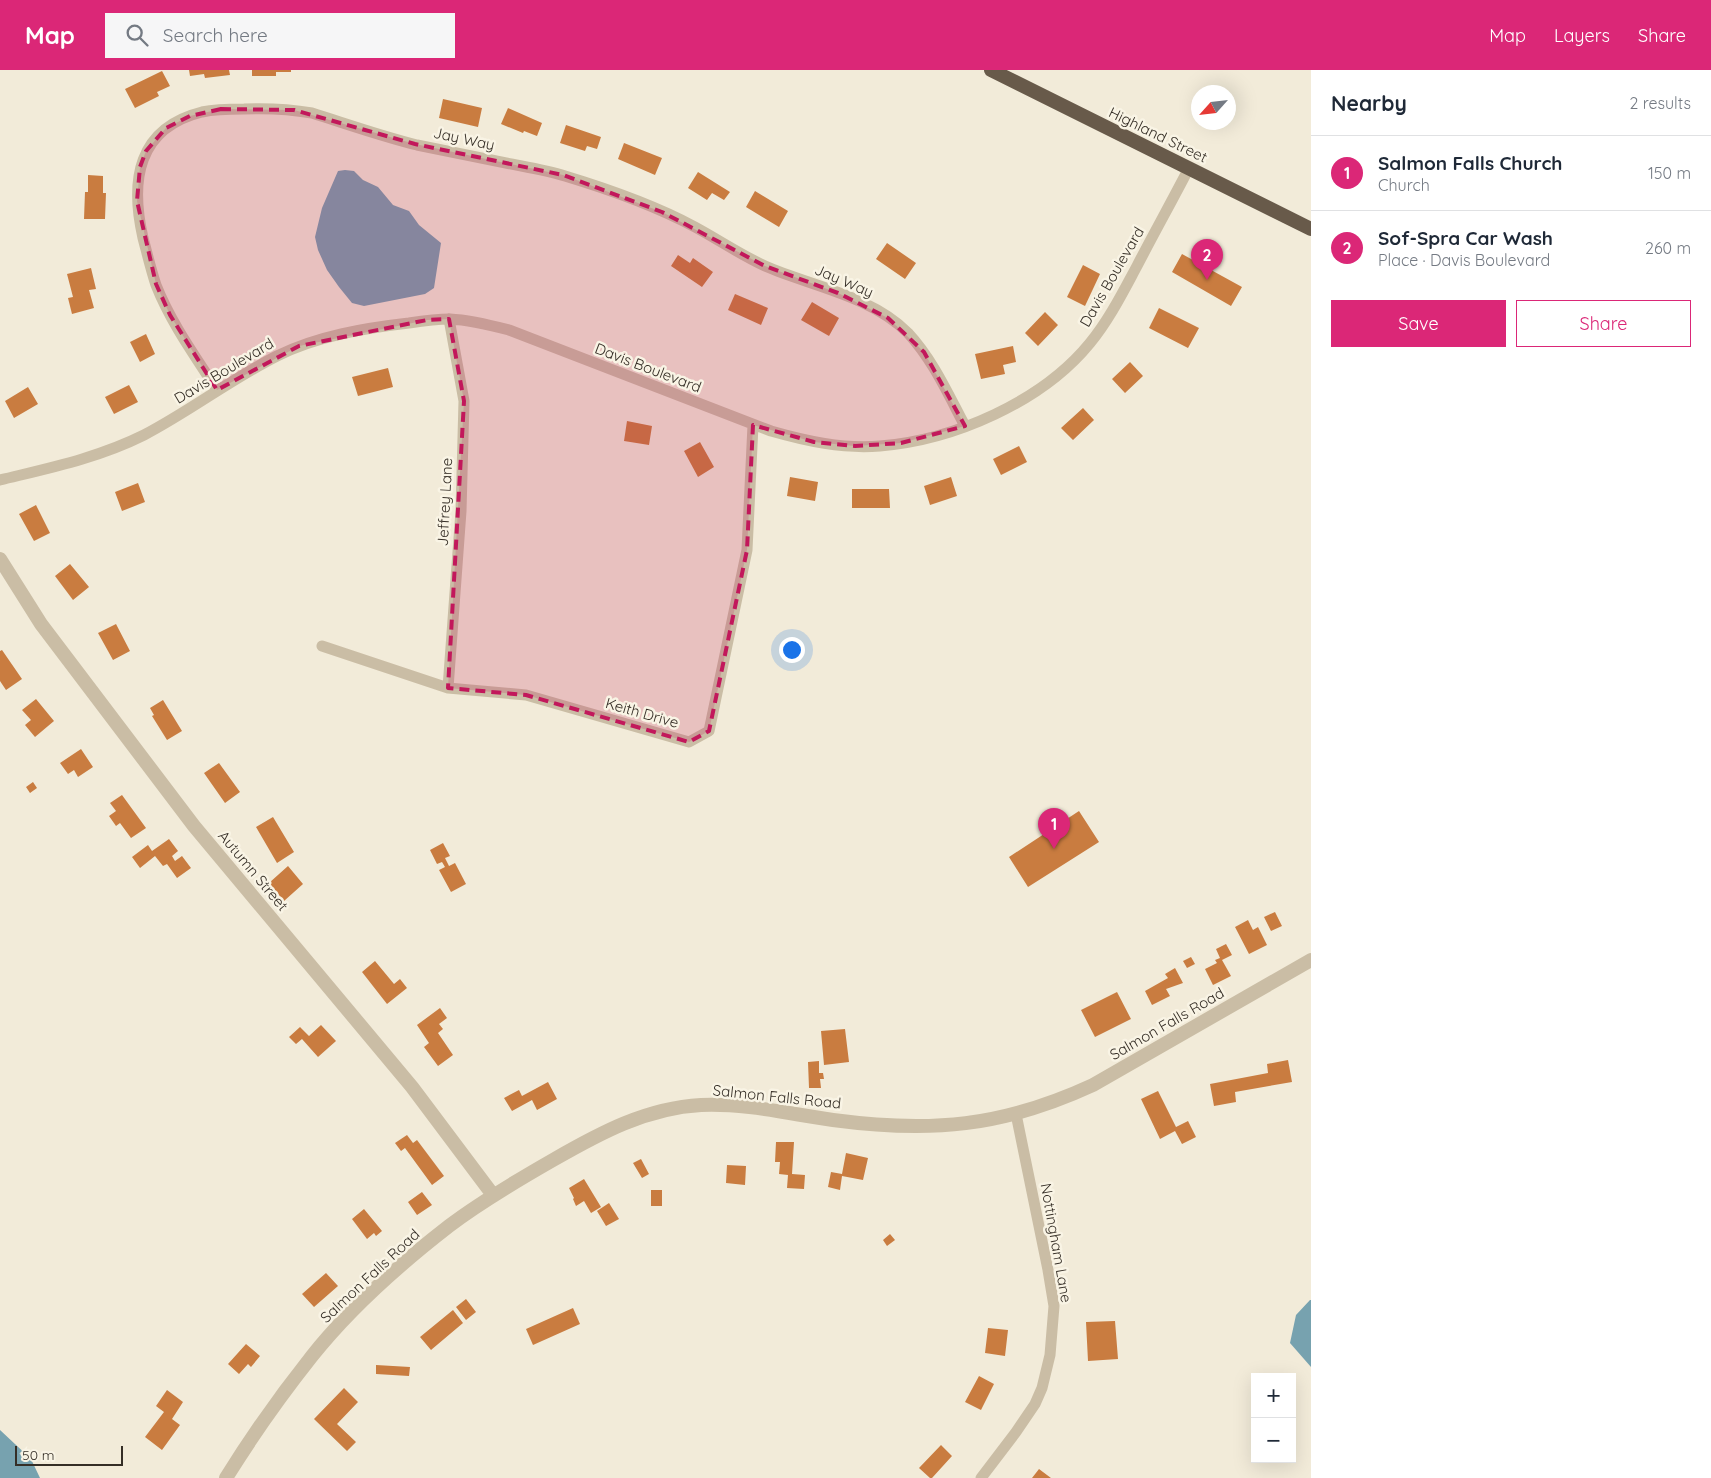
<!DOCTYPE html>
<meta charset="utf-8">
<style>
:root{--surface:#fff;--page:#f6f6f7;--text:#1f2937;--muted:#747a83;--line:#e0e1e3;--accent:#db2777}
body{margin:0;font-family:Quicksand,sans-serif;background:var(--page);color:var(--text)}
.controls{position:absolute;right:15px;bottom:15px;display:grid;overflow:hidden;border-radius:0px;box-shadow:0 5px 20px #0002}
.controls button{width:45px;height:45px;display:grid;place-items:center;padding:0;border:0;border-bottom:1px solid var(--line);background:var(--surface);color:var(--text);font:25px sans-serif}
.compass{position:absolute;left:1191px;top:15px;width:45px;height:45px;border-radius:50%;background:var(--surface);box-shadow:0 5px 20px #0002;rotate:243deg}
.scale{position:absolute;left:15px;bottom:12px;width:108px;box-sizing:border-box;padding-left:5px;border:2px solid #352e26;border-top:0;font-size:14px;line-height:18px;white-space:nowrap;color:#352e26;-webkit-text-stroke:4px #f9f4e5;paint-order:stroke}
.you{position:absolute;left:791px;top:579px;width:18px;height:18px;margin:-12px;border:4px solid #fff;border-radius:50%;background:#1a73e8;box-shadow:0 0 0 8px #1a73e833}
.badge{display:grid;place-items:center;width:32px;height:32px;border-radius:50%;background:var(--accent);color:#fff;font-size:16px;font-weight:700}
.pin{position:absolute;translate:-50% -41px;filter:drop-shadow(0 1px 2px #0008)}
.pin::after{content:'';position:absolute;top:26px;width:18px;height:15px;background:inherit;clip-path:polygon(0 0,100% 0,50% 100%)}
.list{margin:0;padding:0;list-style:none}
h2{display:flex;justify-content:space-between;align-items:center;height:65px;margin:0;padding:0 20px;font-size:21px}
h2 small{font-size:16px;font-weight:400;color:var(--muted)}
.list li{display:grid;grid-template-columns:32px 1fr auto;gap:15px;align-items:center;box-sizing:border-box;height:75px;padding:0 20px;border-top:1px solid var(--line)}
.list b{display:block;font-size:19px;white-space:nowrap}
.list p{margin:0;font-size:16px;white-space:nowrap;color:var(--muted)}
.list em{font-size:16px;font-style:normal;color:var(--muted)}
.actions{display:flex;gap:10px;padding:15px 20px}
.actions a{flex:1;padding:11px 0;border:1px solid var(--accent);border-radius:0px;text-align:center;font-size:18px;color:var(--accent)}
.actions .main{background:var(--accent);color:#fff}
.icon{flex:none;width:28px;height:28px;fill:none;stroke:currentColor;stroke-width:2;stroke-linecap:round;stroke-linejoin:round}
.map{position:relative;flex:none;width:1311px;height:1408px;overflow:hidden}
header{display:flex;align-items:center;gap:30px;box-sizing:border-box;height:70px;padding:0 25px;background:var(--accent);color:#fff}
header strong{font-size:24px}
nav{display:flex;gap:28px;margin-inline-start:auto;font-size:18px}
.search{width:350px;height:45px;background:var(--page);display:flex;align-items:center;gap:12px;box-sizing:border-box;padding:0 18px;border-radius:0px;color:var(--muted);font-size:19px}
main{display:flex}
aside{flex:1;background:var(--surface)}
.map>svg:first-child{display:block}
.water{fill:#77a2af}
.building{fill:#c97c40}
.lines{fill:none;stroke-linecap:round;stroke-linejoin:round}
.minor{stroke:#cabda5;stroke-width:11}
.tertiary{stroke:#cabda5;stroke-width:14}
.trunk{stroke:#685a4a;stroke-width:14}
.marked{fill:#c2185b;fill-opacity:0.2;stroke:#c2185b;stroke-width:4;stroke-dasharray:10 6;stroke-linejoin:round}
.labels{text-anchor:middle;stroke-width:5;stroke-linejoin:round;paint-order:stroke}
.street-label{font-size:15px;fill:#352e26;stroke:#f9f4e5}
</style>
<header>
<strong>Map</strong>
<div class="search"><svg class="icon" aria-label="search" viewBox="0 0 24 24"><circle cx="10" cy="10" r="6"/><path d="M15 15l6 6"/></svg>Search here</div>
<nav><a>Map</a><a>Layers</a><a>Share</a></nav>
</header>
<main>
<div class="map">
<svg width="1311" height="1408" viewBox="0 0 1311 1408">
<rect width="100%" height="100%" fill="#f2ebd9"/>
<path class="water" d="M 345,100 L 354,101 L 363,110 L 378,117 L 393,135 L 409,141 L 419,155 L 441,173 L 434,218 L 425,224 L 364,236 L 352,233 L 339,217 L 327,200 L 318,180 L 315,167 L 322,138 L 338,101 Z
M 1310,1230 L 1311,1230 L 1311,1297 L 1290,1273 L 1296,1245 Z
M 0,1360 L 31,1389 L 40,1408 L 0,1408 Z"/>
<path class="building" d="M 189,0 L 229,0 L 230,5 L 205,8 L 204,4 L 190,6 Z
M 252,0 L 291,0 L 291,2 L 276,2 L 276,6 L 252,6 Z
M 162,1 L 170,16 L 157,22 L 159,26 L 135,38 L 125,19 Z
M 443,29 L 482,38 L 478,57 L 439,48 Z
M 508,38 L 542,53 L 537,66 L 524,61 L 523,63 L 501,54 Z
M 566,55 L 601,67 L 597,79 L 587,76 L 585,81 L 560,73 Z
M 624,73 L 662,88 L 655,105 L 618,89 Z
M 698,102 L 730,122 L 724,130 L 712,123 L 707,130 L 688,118 Z
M 88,105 L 103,106 L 103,123 L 106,123 L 105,149 L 84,149 L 85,122 L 88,122 Z
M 755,121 L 788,141 L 779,157 L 746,137 Z
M 887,173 L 916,193 L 905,209 L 876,189 Z
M 1182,184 L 1242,217 L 1231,236 L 1172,202 Z
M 678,185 L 690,193 L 693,188 L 713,202 L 702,217 L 671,196 Z
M 1083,195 L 1100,204 L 1085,236 L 1067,227 Z
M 91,198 L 96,219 L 89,220 L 94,238 L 72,244 L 68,228 L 73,227 L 67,204 Z
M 735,224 L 768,238 L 761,255 L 728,240 Z
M 812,232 L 839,248 L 829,266 L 801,250 Z
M 1159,238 L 1199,258 L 1188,278 L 1149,258 Z
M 1045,242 L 1058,255 L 1038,276 L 1025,263 Z
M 146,264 L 155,284 L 140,292 L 130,272 Z
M 1013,276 L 1016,292 L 1003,295 L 1005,304 L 981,309 L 975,284 Z
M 1130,292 L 1143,306 L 1125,323 L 1112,309 Z
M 388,298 L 393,317 L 358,326 L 352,307 Z
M 129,315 L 138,332 L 114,344 L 105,327 Z
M 28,317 L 38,334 L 14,348 L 5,331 Z
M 1083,338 L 1094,350 L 1073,370 L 1061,358 Z
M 627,351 L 652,356 L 649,375 L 624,371 Z
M 700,372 L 714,397 L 698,407 L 684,381 Z
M 1019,376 L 1027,392 L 1001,405 L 993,389 Z
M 790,407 L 818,412 L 815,431 L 787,426 Z
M 951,407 L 957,426 L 930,435 L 924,416 Z
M 138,413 L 145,432 L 122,441 L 115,422 Z
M 852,419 L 889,419 L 890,438 L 852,438 Z
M 36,435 L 50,463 L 34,471 L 19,444 Z
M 70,494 L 89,517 L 73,530 L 55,506 Z
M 116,554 L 130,581 L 113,590 L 98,563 Z
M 2,580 L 22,609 L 6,620 L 0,611 L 0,581 Z
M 36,629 L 54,651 L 35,667 L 25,655 L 31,650 L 22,640 Z
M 163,630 L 182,661 L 167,670 L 152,646 L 154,645 L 150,638 Z
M 81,679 L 93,697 L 78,707 L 74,700 L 68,704 L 60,693 Z
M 219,693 L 240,722 L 225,733 L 204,703 Z
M 33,712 L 37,718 L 30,723 L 26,717 Z
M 122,725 L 146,758 L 131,768 L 120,753 L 116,756 L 109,746 L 116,741 L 110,733 Z
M 1079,741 L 1099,772 L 1028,817 L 1009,787 Z
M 273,747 L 294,782 L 277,793 L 256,757 Z
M 169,769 L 178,781 L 172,786 L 175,791 L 182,786 L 191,798 L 177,808 L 167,794 L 163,796 L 155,786 L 140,798 L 132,787 L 148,775 L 152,781 Z
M 443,773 L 450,786 L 445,788 L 449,796 L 455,793 L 466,814 L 451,822 L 439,800 L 445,797 L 442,792 L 437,794 L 430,780 Z
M 288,796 L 303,814 L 284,831 L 269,813 Z
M 1275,842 L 1282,856 L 1271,861 L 1264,847 Z
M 1248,850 L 1253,860 L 1258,857 L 1267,875 L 1249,884 L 1235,857 Z
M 1226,874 L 1232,885 L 1222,890 L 1231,906 L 1213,915 L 1205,899 L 1217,893 L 1215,890 L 1220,888 L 1216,879 Z
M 1191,887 L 1195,894 L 1187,898 L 1183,891 Z
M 375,891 L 394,914 L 400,909 L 407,918 L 387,934 L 362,902 Z
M 1175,898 L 1183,913 L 1166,919 L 1170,926 L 1152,935 L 1145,921 L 1168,908 L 1165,904 Z
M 1117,922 L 1131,949 L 1095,967 L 1081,940 Z
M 440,938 L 447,948 L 439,954 L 443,959 L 438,963 L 453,985 L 438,996 L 424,977 L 429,973 L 417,955 Z
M 321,955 L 336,971 L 318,987 L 302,969 L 296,974 L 289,967 L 300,957 L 309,966 Z
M 845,959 L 849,992 L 824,995 L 821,961 Z
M 1288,990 L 1292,1012 L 1235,1022 L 1236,1032 L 1214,1036 L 1210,1014 L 1268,1003 L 1267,994 Z
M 819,991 L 819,1003 L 823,1003 L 824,1009 L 820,1009 L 821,1018 L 809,1018 L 808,992 Z
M 548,1012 L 557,1029 L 537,1040 L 532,1030 L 512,1041 L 504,1028 L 519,1020 L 522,1026 Z
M 1158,1021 L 1176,1057 L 1188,1051 L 1196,1067 L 1182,1074 L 1175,1061 L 1160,1069 L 1141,1029 Z
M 407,1065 L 413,1073 L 417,1070 L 444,1106 L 432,1115 L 405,1078 L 401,1081 L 395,1073 Z
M 776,1072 L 794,1072 L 792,1104 L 805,1105 L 804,1119 L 787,1118 L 788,1105 L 779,1104 L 780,1092 L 775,1092 Z
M 846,1083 L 868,1088 L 863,1110 L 842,1106 L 840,1120 L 828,1117 L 831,1102 L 842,1104 Z
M 641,1089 L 649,1104 L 642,1108 L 633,1093 Z
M 727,1095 L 746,1096 L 745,1115 L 726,1113 Z
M 584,1109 L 601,1137 L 591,1143 L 584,1131 L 576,1136 L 573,1129 L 574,1128 L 569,1118 Z
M 651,1120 L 662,1120 L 662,1136 L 651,1136 Z
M 422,1122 L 432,1135 L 417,1145 L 408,1132 Z
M 609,1133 L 619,1149 L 606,1156 L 597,1141 Z
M 364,1139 L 382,1161 L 376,1166 L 374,1163 L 367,1169 L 352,1149 Z
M 890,1164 L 895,1170 L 887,1176 L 883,1170 Z
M 326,1203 L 338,1216 L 314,1237 L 302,1224 Z
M 466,1229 L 476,1242 L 466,1250 L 456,1237 Z
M 573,1238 L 580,1254 L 533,1275 L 526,1259 Z
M 453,1240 L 463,1253 L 431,1280 L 420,1267 Z
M 1115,1251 L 1118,1289 L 1088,1291 L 1086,1252 Z
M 988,1258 L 1008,1260 L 1005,1286 L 985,1283 Z
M 246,1274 L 260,1286 L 251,1297 L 248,1294 L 239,1304 L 228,1294 Z
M 376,1295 L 410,1297 L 409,1306 L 376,1304 Z
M 979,1306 L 994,1314 L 981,1340 L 965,1332 Z
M 344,1318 L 358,1332 L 337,1354 L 356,1372 L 347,1381 L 314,1349 Z
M 167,1320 L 183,1332 L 172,1349 L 180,1355 L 162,1380 L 145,1367 L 164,1342 L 156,1336 Z
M 941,1375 L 952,1386 L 932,1408 L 930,1408 L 919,1398 Z
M 1039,1399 L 1051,1408 L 1032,1408 Z"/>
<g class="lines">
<path class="minor" d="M 217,320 C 195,286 171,253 156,215 C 151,200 147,183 143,168 C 130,111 137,58 202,42 C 216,39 230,39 244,39 C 267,38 289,39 312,43 C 347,54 381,66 417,75 C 446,81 476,87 506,93 C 526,97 546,100 565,106 C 608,119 656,136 695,157 C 719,170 741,185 765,196 C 811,216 872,226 908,263 C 933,290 948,324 965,356
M 0,410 C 49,398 98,388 144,365 C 190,341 231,309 277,286 C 317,266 365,258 409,253 C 422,251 436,249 450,249 C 470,250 490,255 509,260 L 771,361 C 806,371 842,379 880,376 C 954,370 1042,332 1090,273 C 1109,250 1123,222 1137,196 C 1154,163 1172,131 1189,98
M 322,576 L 448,618 L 526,625 L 689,672 L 709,661 L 747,480 L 753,355
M 448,618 L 461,441 L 464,331 L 449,249
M 981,1408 L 1016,1362 L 1035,1334 L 1042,1318 L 1050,1285 L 1054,1236 L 1048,1200 L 1016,1044"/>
<path class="tertiary" d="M 0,489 L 41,554 L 194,756 L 412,1017 L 493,1125
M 226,1408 C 252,1366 281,1325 312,1286 C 351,1237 400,1194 449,1156 C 482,1131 518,1110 553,1090 C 600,1063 646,1038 701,1035 C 745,1033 790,1044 833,1050 C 931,1063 1002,1057 1093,1015 L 1311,890"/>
<path class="trunk" d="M 991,0 L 1311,159"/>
</g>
<path class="marked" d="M 221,39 L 294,40 L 415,74 L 563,105 L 662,142 L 765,196 L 838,223 L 888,248 L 924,282 L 965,356 L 901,373 L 855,376 L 814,372 L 753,355 L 747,480 L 709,661 L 689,672 L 526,625 L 448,618 L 464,331 L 449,249 L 427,250 L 299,276 L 217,320 L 170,245 L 156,214 L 137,131 L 140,97 L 146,81 L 166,58 L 190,46 Z"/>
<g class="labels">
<g class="street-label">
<text transform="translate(1158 65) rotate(26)" y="5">Highland Street</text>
<text transform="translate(464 69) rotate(12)" y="5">Jay Way</text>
<text transform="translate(1112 207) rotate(-60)" y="5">Davis Boulevard</text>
<text transform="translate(844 211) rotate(23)" y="5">Jay Way</text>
<text transform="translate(648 298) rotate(21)" y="5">Davis Boulevard</text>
<text transform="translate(224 301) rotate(-31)" y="5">Davis Boulevard</text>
<text transform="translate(445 432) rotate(-87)" y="5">Jeffrey Lane</text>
<text transform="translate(642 643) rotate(16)" y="5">Keith Drive</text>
<text transform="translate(253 801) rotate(50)" y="5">Autumn Street</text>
<text transform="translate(1167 954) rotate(-30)" y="5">Salmon Falls Road</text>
<text transform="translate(777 1027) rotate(6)" y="5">Salmon Falls Road</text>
<text transform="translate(1056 1173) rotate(80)" y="5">Nottingham Lane</text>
<text transform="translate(370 1206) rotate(-43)" y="5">Salmon Falls Road</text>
</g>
</g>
</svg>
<div class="controls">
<button>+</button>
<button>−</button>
</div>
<svg class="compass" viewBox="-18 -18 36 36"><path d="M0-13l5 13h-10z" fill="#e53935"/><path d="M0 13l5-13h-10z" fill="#747a83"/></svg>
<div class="scale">50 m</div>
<div class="you"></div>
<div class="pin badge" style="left:1054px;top:779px">1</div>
<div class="pin badge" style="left:1207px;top:210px">2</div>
</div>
<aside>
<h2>Nearby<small>2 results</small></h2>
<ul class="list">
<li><span class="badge">1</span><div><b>Salmon Falls Church</b><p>Church</p></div><em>150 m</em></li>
<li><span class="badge">2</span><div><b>Sof-Spra Car Wash</b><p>Place · Davis Boulevard</p></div><em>260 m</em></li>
</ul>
<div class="actions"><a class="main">Save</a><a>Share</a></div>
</aside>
</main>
